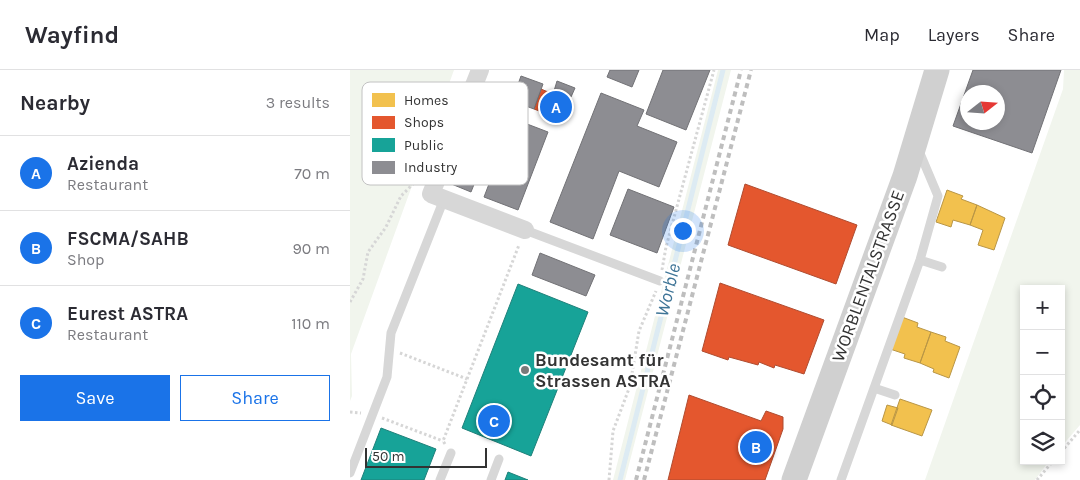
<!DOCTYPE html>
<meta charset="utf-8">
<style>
:root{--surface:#fff;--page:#f7f7f7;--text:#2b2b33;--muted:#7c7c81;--line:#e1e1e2;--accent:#1a73e8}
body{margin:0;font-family:Karla,sans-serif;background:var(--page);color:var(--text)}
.controls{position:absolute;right:15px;bottom:15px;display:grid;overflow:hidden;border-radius:0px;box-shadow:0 2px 8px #0003}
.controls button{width:45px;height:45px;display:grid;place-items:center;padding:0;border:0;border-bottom:1px solid var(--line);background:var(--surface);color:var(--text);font:25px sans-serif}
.compass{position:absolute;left:610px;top:15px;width:45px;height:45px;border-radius:50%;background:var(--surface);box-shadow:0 2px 8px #0003;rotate:73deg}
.scale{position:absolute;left:15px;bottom:12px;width:122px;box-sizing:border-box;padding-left:5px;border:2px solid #333;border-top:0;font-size:14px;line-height:18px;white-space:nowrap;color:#333;-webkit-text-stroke:4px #fff;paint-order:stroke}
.you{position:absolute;left:332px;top:160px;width:18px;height:18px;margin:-12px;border:4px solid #fff;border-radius:50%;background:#1a73e8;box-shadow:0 0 0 8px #1a73e833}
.badge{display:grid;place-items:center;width:32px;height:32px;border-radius:50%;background:var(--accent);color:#fff;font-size:16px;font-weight:700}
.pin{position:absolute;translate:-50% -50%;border:2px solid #fff;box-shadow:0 1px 5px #0006}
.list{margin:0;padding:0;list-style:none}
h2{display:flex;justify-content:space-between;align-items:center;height:65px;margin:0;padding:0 20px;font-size:21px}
h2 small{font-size:16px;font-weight:400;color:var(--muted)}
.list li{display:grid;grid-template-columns:32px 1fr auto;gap:15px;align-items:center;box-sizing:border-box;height:75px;padding:0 20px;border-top:1px solid var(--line)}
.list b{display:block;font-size:19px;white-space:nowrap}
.list p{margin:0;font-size:16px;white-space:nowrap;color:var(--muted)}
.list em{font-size:16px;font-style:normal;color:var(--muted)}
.actions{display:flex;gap:10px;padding:15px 20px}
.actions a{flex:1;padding:11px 0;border:1px solid var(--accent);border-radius:0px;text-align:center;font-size:18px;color:var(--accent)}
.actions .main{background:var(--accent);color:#fff}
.icon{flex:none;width:28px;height:28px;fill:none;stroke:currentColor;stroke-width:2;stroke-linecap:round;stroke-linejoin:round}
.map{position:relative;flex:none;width:730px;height:410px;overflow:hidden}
header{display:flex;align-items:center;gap:30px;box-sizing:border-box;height:70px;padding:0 25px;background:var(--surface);border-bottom:1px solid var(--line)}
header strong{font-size:24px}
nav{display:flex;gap:28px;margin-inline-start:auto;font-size:18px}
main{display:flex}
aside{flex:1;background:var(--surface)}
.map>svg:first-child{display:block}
.green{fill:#f1f5ed}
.homes{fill:#f2c14e;stroke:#b99646}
.shops{fill:#e4572e;stroke:#af4c30}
.public{fill:#17a398;stroke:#1f817a}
.industry{fill:#8d8d92;stroke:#727276;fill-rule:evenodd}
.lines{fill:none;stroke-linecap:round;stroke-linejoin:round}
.stream{stroke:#ddebf3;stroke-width:5}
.path{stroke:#d6d6d6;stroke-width:3;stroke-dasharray:2.5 2.5;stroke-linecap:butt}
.lane{stroke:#d7d7d7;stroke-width:9}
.street{stroke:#d7d7d7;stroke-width:18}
.secondary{stroke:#d0d0d0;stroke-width:25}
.rail{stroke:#bebebe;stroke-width:4;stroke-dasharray:5 4;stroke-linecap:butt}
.poi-dot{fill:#7a7a7a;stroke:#fff;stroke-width:2}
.labels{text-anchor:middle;stroke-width:5;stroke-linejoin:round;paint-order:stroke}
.street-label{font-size:18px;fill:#333;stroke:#fff}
.poi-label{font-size:18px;font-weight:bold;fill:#333;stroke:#fff;text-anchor:start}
.water-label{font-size:19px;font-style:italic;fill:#3f7597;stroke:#fff}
.key{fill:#fff;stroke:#c2c2c2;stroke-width:1}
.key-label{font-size:14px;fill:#333}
</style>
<header>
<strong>Wayfind</strong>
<nav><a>Map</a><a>Layers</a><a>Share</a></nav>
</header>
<main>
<aside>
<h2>Nearby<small>3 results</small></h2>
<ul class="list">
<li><span class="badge">A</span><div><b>Azienda</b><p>Restaurant</p></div><em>70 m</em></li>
<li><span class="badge">B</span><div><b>FSCMA/SAHB</b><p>Shop</p></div><em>90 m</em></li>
<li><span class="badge">C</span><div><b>Eurest ASTRA</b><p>Restaurant</p></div><em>110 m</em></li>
</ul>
<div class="actions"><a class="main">Save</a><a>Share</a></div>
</aside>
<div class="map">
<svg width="730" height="410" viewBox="0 0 730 410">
<rect width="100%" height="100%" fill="#fff"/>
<path class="green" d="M 0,0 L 104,0 L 1,284 L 2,326 L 0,331 Z
M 368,0 L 381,0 L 275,410 L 263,410 Z
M 714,0 L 730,0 L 730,355 L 711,377 L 711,219 L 674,219 L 674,391 L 699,391 L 685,410 L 575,410 L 713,19 Z"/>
<path class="homes" d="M 597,120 L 613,126 L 611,129 L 627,135 L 620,155 L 603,150 L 601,157 L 586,152 Z
M 627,135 L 655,148 L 644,180 L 628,175 L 633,160 L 620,155 Z
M 552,247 L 568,253 L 567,257 L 581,262 L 570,293 L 554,288 L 555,284 L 540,279 Z
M 581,262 L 596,267 L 595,271 L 610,277 L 599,308 L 583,302 L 584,299 L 570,293 Z
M 550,329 L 582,340 L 572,366 L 541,355 Z
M 537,335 L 548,338 L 542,355 L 532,351 Z"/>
<path class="shops" d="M 191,19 L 219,31 L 213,50 L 184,39 Z
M 395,114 L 507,155 L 486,214 L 378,175 Z
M 370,213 L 474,250 L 454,304 L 425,295 L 424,298 L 409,292 L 408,295 L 379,287 L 378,290 L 352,281 Z
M 339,325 L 411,351 L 416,341 L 433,347 L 433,359 L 415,410 L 318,410 Z"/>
<path class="public" d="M 168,214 L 238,242 L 181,386 L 112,358 Z
M 31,358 L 86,379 L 74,410 L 11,410 Z
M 158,402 L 178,410 L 155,410 Z"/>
<path class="industry" d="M 260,0 L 289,0 L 282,17 L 257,7 Z
M 313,0 L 360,0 L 336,60 L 296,44 Z
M 623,0 L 711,0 L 682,83 L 603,56 ZM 618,22 L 648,22 L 648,52 L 618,52 Z
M 171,6 L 193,14 L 184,39 L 162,31 Z
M 207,11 L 225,18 L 221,27 L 204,21 Z
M 251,23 L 294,40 L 287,56 L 327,72 L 309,117 L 269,101 L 243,169 L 200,152 Z
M 129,35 L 152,44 L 121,122 L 99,113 Z
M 164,49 L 198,62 L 168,140 L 134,127 Z
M 278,119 L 324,137 L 307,183 L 260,165 Z
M 190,183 L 245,205 L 236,226 L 182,205 Z"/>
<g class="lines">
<path class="stream" d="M 270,410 L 373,0"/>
<path class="path" d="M 312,200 L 316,177 L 364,0
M 0,232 L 13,209 L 18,182 L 36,157 L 51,126 L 68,109
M 50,283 L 117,309
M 0,342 L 11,343
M 32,348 L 93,371
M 95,374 L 93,371 L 169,175
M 711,382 L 730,360
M 259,410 L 263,361 L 280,316 L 289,261 L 306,221
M 687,410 L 703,391"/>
<path class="lane" d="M 175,160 L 310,211
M 570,190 L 592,197
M 524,318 L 545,325
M 0,403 L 37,307 L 41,263 L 94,129
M 90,410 L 101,383
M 141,410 L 149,389
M 491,410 L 570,190 L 588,126 L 569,81"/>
<path class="street" d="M 130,0 L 81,124 L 175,160"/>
<path class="secondary" d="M 444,410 L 555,106 L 587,0"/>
<path class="rail" d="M 286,410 L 391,0
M 294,410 L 401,0"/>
</g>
<circle class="poi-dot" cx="175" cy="300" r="5"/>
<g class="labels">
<g class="street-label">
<text transform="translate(518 206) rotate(-70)" y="6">WORBLENTALSTRASSE</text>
</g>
<g class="poi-label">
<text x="185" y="296">Bundesamt für<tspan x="185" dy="21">Strassen ASTRA</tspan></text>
</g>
<g class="water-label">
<text transform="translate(317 220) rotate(-76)" y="7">Worble</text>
</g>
</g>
<rect x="12" y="12" width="166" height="103" rx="8" class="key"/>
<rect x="22" y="23" width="23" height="14" fill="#f2c14e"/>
<rect x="22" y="46" width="23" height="13" fill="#e4572e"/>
<rect x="22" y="68" width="23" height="14" fill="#17a398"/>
<rect x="22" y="91" width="23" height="13" fill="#8d8d92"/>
<g class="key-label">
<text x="54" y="35">Homes</text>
<text x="54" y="57">Shops</text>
<text x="54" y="80">Public</text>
<text x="54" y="102">Industry</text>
</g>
</svg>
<div class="controls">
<button>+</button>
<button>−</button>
<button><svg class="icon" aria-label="locate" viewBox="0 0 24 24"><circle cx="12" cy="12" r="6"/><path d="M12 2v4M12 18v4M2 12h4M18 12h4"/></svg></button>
<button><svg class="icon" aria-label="layers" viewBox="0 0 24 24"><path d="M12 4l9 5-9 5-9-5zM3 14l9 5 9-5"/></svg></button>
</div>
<svg class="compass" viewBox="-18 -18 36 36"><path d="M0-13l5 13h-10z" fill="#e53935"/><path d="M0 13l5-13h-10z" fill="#7c7c81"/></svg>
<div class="scale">50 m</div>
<div class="you"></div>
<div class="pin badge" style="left:206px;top:37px">A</div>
<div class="pin badge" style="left:406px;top:377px">B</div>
<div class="pin badge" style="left:144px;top:351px">C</div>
</div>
</main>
